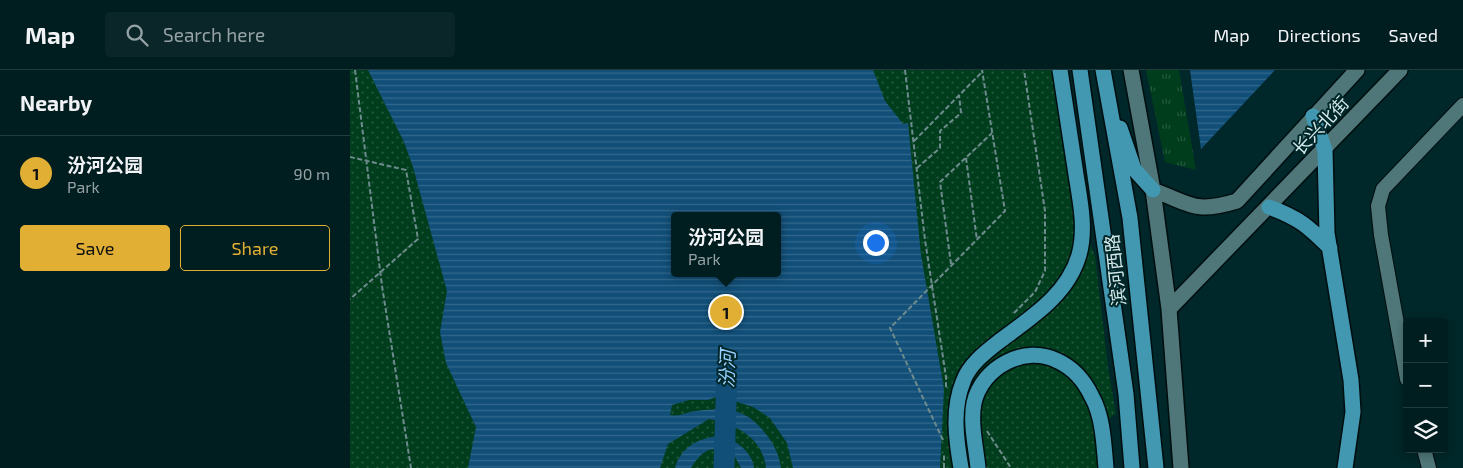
<!DOCTYPE html>
<meta charset="utf-8">
<style>
:root{--surface:#001d1f;--page:#0a2628;--text:#f1f3f6;--muted:#95a2a4;--line:#223b3d;--accent:#e1af34}
body{margin:0;font-family:"Exo 2","Noto Sans SC",sans-serif;background:var(--page);color:var(--text)}
.controls{position:absolute;right:15px;bottom:15px;display:grid;overflow:hidden;border-radius:5px;box-shadow:0 2px 8px #0003}
.controls button{width:45px;height:45px;display:grid;place-items:center;padding:0;border:0;border-bottom:1px solid var(--line);background:var(--surface);color:var(--text);font:25px sans-serif}
.you{position:absolute;left:525px;top:172px;width:18px;height:18px;margin:-12px;border:4px solid #fff;border-radius:50%;background:#1a73e8;box-shadow:0 0 0 8px #1a73e833}
.badge{display:grid;place-items:center;width:32px;height:32px;border-radius:50%;background:var(--accent);color:#111;font-size:16px;font-weight:700}
.pin{position:absolute;translate:-50% -50%;border:2px solid #fff;box-shadow:0 1px 5px #0006}
.popup{position:absolute;left:321px;top:142px;width:110px;height:65px;box-sizing:border-box;display:grid;place-content:center;border-radius:5px;background:var(--surface);filter:drop-shadow(0 1px 4px #0005);font-size:16px;white-space:nowrap;color:var(--muted)}
.popup b{font-size:19px;color:var(--text)}
.popup::after{content:'';position:absolute;left:50%;top:100%;margin-left:-10px;border:10px solid transparent;border-top-color:var(--surface)}
.list{margin:0;padding:0;list-style:none}
h2{display:flex;justify-content:space-between;align-items:center;height:65px;margin:0;padding:0 20px;font-size:21px}
h2 small{font-size:16px;font-weight:400;color:var(--muted)}
.list li{display:grid;grid-template-columns:32px 1fr auto;gap:15px;align-items:center;box-sizing:border-box;height:75px;padding:0 20px;border-top:1px solid var(--line)}
.list b{display:block;font-size:19px;white-space:nowrap}
.list p{margin:0;font-size:16px;white-space:nowrap;color:var(--muted)}
.list em{font-size:16px;font-style:normal;color:var(--muted)}
.actions{display:flex;gap:10px;padding:15px 20px}
.actions a{flex:1;padding:11px 0;border:1px solid var(--accent);border-radius:5px;text-align:center;font-size:18px;color:var(--accent)}
.actions .main{background:var(--accent);color:#111}
.icon{flex:none;width:28px;height:28px;fill:none;stroke:currentColor;stroke-width:2;stroke-linecap:round;stroke-linejoin:round}
.map{position:relative;flex:none;width:1113px;height:398px;overflow:hidden}
header{display:flex;align-items:center;gap:30px;box-sizing:border-box;height:70px;padding:0 25px;background:var(--surface);border-bottom:1px solid var(--line)}
header strong{font-size:24px}
nav{display:flex;gap:28px;margin-inline-start:auto;font-size:18px}
.search{width:350px;height:45px;background:var(--page);display:flex;align-items:center;gap:12px;box-sizing:border-box;padding:0 18px;border-radius:5px;color:var(--muted);font-size:19px}
main{display:flex}
aside{flex:1;background:var(--surface)}
.map>svg:first-child{display:block}
.grass{fill:url(#grass-tufts)}
.park{fill:url(#park-dots);fill-rule:evenodd}
.water{fill:url(#water-rules);fill-rule:evenodd}
.lines{fill:none;stroke-linecap:round;stroke-linejoin:round}
.river{stroke:#114f79;stroke-width:21}
.minor-casing{stroke:#000e0f;stroke-width:16}
.tertiary-casing{stroke:#000e0f;stroke-width:18}
.trunk-casing{stroke:#000e0f;stroke-width:18}
.path{stroke:#6e8c8d;stroke-width:2;stroke-dasharray:5 2.5;stroke-linecap:butt}
.minor{stroke:#4f7678;stroke-width:14}
.tertiary{stroke:#4f7678;stroke-width:15}
.trunk{stroke:#4298b1;stroke-width:15}
.trunk-bridge-casing{stroke:#000e0f;stroke-width:18;stroke-linecap:butt}
.trunk-bridge{stroke:#4298b1;stroke-width:15}
.labels{text-anchor:middle;stroke-width:4;stroke-linejoin:round;paint-order:stroke}
.street-label{font-size:18px;fill:#d4e9e9;stroke:#002729}
.water-label{font-size:19px;font-style:italic;fill:#98d0ff;stroke:#002729}
</style>
<header>
<strong>Map</strong>
<div class="search"><svg class="icon" aria-label="search" viewBox="0 0 24 24"><circle cx="10" cy="10" r="6"/><path d="M15 15l6 6"/></svg>Search here</div>
<nav><a>Map</a><a>Directions</a><a>Saved</a></nav>
</header>
<main>
<aside>
<h2>Nearby<small></small></h2>
<ul class="list">
<li><span class="badge">1</span><div><b>汾河公园</b><p>Park</p></div><em>90 m</em></li>
</ul>
<div class="actions"><a class="main">Save</a><a>Share</a></div>
</aside>
<div class="map">
<svg width="1113" height="398" viewBox="0 0 1113 398">
<defs>
<pattern id="grass-tufts" width="24" height="20" patternUnits="userSpaceOnUse" patternTransform="scale(1.25)"><rect width="24" height="20" fill="#003d1d"/><path d="M3 7l-1-3M5 7V3M7 7l1-3M15 17l-1-3M17 17v-4M19 17l1-3" fill="none" stroke="#24593e"/></pattern>
<pattern id="park-dots" width="8" height="8" patternUnits="userSpaceOnUse" patternTransform="scale(1.25)"><rect width="8" height="8" fill="#003d1d"/><path d="M2 2h.1M6 6h.1" fill="none" stroke="#24593e" stroke-width="1.8" stroke-linecap="round"/></pattern>
<pattern id="water-rules" width="6" height="5" patternUnits="userSpaceOnUse" patternTransform="scale(1.25)"><rect width="6" height="5" fill="#114f79"/><path d="M0 2.5h6" fill="none" stroke="#33688c"/></pattern>
</defs>
<rect width="100%" height="100%" fill="#002729"/>
<path class="grass" d="M 796,0 L 829,0 L 846,100 L 815,92 Z"/>
<path class="park" d="M 0,0 L 701,0 L 721,128 L 745,186 L 758,297 L 766,344 L 744,358 L 749,398 L 0,398 ZM 325,146 L 427,146 L 427,203 L 325,203 Z"/>
<path class="water" d="M 18,0 L 523,0 L 535,31 L 553,54 L 558,53 L 571,185 L 594,319 L 590,398 L 443,398 L 437,373 L 420,348 L 403,337 L 369,326 L 358,330 L 339,330 L 322,335 L 320,345 C 330,347 336,342 346,341 C 376,337 396,338 415,363 C 424,374 429,384 431,398 L 416,398 C 413,368 386,354 359,349 L 318,374 L 310,398 L 118,398 L 126,357 L 96,293 L 90,262 L 97,221 L 63,97 L 54,72 ZM 325,146 L 427,146 L 427,203 L 325,203 Z
M 840,0 L 925,0 L 851,79 Z
M 369,366 C 385,369 402,381 404,398 L 391,398 L 383,383 C 360,376 354,378 341,398 L 325,398 C 331,377 348,368 369,366 Z"/>
<g class="lines">
<path class="river" d="M 374,398 L 377,301"/>
<g class="minor-casing">
<path id="minor" d="M 1057,309 L 1031,165 L 1028,136 L 1033,119 L 1113,35
M 1074,379 L 1079,398"/>
</g>
<g class="tertiary-casing">
<path id="tertiary" d="M 781,0 L 803,120 L 819,239 L 831,398
M 803,120 C 841,134 844,144 887,131 L 1007,0
M 819,239 L 1050,0"/>
</g>
<g class="trunk-casing">
<path id="trunk" d="M 730,0 L 776,324 L 782,398
M 753,0 L 780,148 L 806,398
M 963,46 L 975,80 L 977,163 L 1001,310 L 1003,342 L 995,398
M 770,58 L 784,99 L 803,120
M 919,137 C 949,148 958,156 980,178"/>
</g>
<path class="path" d="M 5,0 L 32,216 L 61,398
M 555,0 L 575,170 L 596,307 L 596,318
M 564,71 L 632,2
M 0,87 L 56,100 L 68,169 L 0,229
M 616,88 L 627,170
M 567,98 L 590,78 L 590,61 L 611,43 L 609,25
M 601,194 L 590,112 L 642,63
M 664,243 L 685,222 L 695,201 L 695,141 L 674,0
M 637,361 L 661,398
M 593,370 L 540,258 L 655,141 L 632,0
M 594,398 L 594,383"/>
<use href="#minor" class="minor"/>
<use href="#tertiary" class="tertiary"/>
<use href="#trunk" class="trunk"/>
<g class="trunk-bridge-casing">
<path id="trunk-bridge" d="M 611,398 C 606,369 602,339 613,312 C 619,294 637,281 651,270 C 682,247 718,224 729,185 C 737,157 729,126 725,98 C 720,65 715,33 710,0
M 628,398 C 626,377 620,353 624,333 C 632,297 675,274 708,291 C 723,298 735,312 742,327 C 753,346 754,376 756,398"/>
</g>
<use href="#trunk-bridge" class="trunk-bridge"/>
</g>
<g class="labels">
<g class="street-label">
<text transform="translate(971 56) rotate(-47)" y="6">长兴北街</text>
<text transform="translate(766 200) rotate(-96)" y="6">滨河西路</text>
</g>
<g class="water-label">
<text transform="translate(377 299) rotate(-88)" y="7">汾河</text>
</g>
</g>
</svg>
<div class="controls">
<button>+</button>
<button>−</button>
<button><svg class="icon" aria-label="layers" viewBox="0 0 24 24"><path d="M12 4l9 5-9 5-9-5zM3 14l9 5 9-5"/></svg></button>
</div>
<div class="you"></div>
<div class="pin badge" style="left:376px;top:242px">1</div>
<div class="popup"><b>汾河公园</b>Park</div>
</div>
</main>
